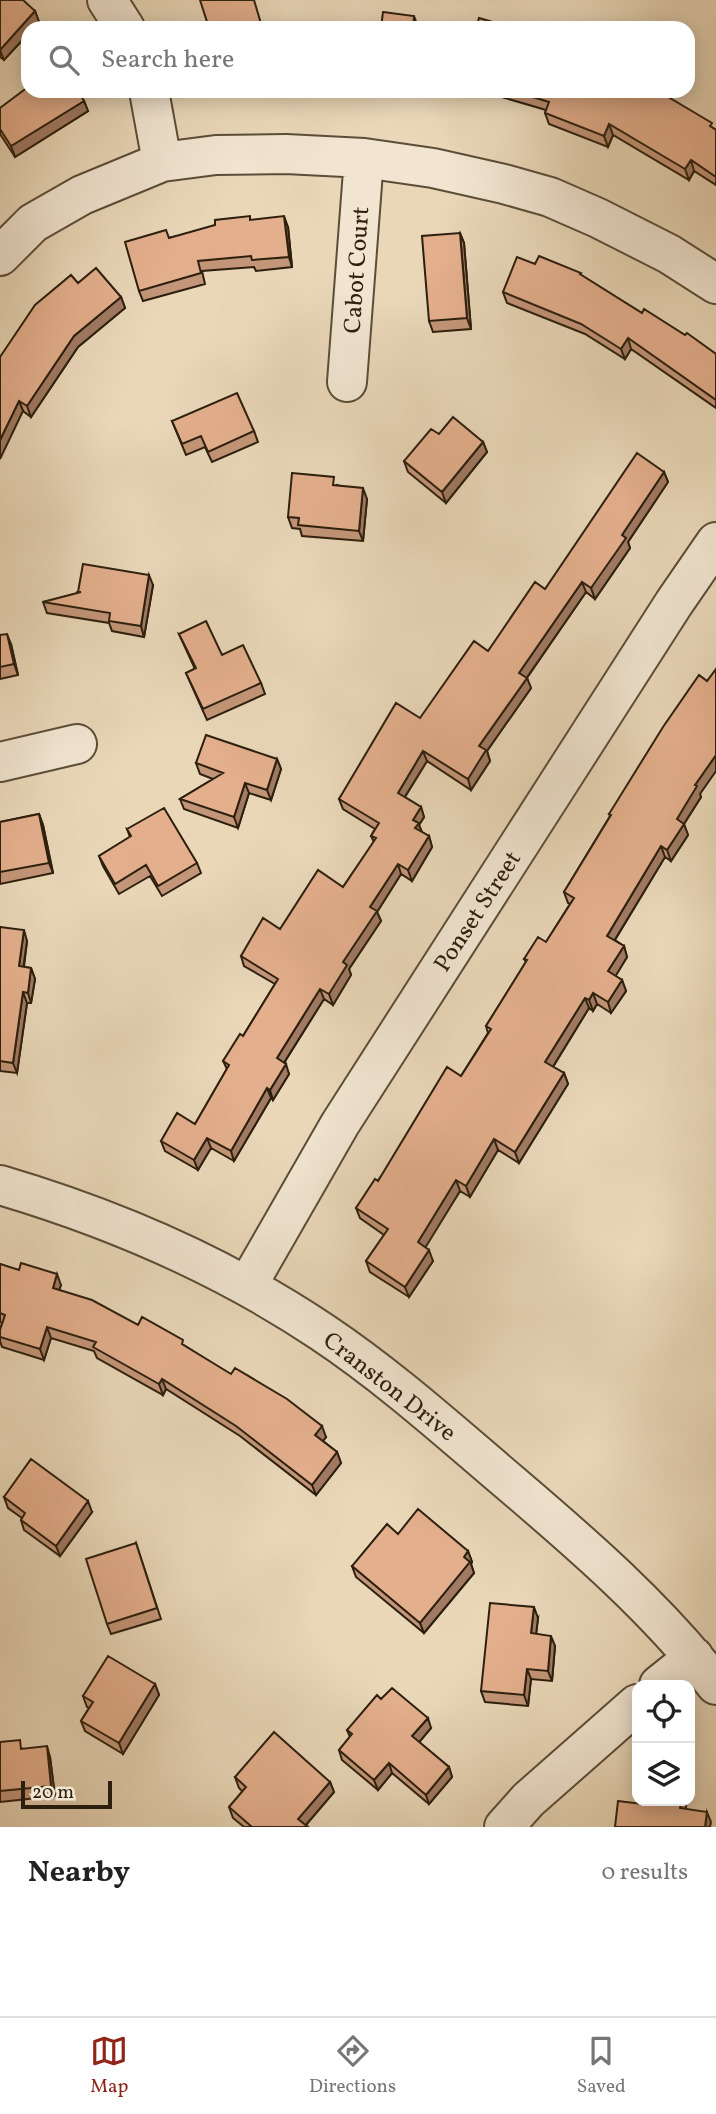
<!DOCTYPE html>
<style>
:root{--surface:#fff;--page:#f2f2f2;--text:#222;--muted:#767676;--line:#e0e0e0;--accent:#8f2418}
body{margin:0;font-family:Vollkorn,serif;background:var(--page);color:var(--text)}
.controls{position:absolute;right:21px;bottom:21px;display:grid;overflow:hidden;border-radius:14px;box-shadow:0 4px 18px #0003}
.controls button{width:63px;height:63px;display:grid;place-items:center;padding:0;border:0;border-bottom:2px solid var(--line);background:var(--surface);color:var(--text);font:35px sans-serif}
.scale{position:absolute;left:21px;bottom:18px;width:91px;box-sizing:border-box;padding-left:7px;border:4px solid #2c1f0e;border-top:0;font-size:19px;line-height:24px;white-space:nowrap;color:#2c1f0e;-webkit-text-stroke:5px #f1e5d1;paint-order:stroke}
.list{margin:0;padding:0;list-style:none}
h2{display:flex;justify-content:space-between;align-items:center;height:91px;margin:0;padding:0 28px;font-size:30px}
h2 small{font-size:23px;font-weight:400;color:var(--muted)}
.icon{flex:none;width:38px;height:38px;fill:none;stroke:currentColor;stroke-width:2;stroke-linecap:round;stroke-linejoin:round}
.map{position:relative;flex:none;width:716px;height:1827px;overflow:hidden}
.search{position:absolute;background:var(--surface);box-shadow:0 4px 18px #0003;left:21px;right:21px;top:21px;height:77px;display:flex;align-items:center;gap:18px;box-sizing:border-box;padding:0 24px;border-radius:21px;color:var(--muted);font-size:26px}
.sheet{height:189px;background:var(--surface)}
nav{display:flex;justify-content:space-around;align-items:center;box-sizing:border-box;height:98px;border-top:2px solid var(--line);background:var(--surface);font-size:19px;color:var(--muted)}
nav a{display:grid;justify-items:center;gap:4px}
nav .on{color:var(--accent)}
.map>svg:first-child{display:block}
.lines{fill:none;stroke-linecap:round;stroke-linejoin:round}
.minor-casing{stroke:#5b4d38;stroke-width:42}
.minor{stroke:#f1e5d1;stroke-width:38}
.wall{fill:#c49679;stroke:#2c1f0e;stroke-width:2}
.shaded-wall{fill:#a07a63;stroke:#2c1f0e;stroke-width:2}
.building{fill:#e4af8d;stroke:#2c1f0e;stroke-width:2}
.labels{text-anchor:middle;stroke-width:6;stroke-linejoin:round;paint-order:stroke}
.street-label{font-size:24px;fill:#2c1f0e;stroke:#f1e5d1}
</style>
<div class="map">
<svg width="716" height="1827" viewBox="0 0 716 1827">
<rect width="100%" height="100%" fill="#e9d7b8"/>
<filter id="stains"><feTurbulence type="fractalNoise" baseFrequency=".00286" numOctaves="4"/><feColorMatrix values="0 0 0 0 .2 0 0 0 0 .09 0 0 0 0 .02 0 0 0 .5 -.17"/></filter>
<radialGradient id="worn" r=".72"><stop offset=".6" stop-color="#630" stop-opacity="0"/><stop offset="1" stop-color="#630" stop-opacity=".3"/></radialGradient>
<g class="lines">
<g class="minor-casing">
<path id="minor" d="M 107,0 L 125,28
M 149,91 L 162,162
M 0,256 L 33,223 L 82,195 L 162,162 L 216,155 L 286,154 L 364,158 L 433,168 L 504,184 L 550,197 L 598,218 L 669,254 L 716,284
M 347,382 L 364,158
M 0,762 L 77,744
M 0,1185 C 115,1219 222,1265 322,1332 C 388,1376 448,1430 508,1481 C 582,1544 656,1608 716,1685
M 247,1286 L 340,1124 L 674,603 L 716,542
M 659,1685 L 694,1657
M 504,1827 L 528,1800 L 637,1704"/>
</g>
<use href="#minor" class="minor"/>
</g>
<path class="wall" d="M 0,0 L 35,11 L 39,22 L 33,28 L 28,28 L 28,34 L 4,60 L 0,57 Z
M 420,91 L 443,91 L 442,94 Z
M 481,91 L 658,91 L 716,130 L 716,185 L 694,171 L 689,180 L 613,135 L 608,147 L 549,124 L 545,113 L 546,110 Z
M 84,101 L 88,111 L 15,157 L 0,134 L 0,108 Z
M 251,220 L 288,227 L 292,267 L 256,271 L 254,267 L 202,271 L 205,284 L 143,301 L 139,291 L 169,238 Z
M 460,233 L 464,243 L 471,329 L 433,332 L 429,321 Z
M 535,264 L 582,276 L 642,313 L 685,335 L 716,354 L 716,408 L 631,349 L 625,359 L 585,334 L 507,303 L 503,292 Z
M 78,283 L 121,297 L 125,308 L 78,347 L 31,417 L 23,411 L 0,357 Z
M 172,421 L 254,431 L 258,442 L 212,462 L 205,447 L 186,455 Z
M 439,434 L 483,442 L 487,452 L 446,503 L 408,472 L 404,461 Z
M 664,472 L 668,482 L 628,542 L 630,548 L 595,599 L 586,592 L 527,678 L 531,688 L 487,751 L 490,761 L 471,790 L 427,761 L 405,797 L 421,807 L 424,817 L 419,825 L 422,832 L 429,836 L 432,847 L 412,881 L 401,874 L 377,912 L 381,921 L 349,969 L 351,975 L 333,1005 L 324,999 L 284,1063 L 289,1074 L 273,1100 L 271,1098 L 234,1161 L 211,1148 L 198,1170 L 165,1151 L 161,1141 L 195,1124 L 227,1069 L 223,1061 L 243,1036 L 275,984 L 244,966 L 241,956 L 343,887 L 374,842 L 371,836 L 375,829 L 343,809 L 339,799 L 488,651 L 545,589 Z
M 337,485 L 367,499 L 363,541 L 302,536 L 300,529 L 292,528 L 288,517 Z
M 153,585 L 144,637 L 112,631 L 109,623 L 47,613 L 43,602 L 79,593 L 78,592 Z
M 179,634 L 222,655 L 261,683 L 265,694 L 207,720 L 186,673 L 195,669 Z
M 0,635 L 11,644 L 18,675 L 0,679 Z
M 277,759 L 281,769 L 271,800 L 249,793 L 238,828 L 184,809 L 180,799 L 213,779 L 200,774 L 196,763 Z
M 700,794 L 701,797 L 684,824 L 688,835 L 671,861 L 665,857 L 615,940 L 624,946 L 627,957 L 615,976 L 622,980 L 626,991 L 611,1013 L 597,1004 L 593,1011 L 589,1008 L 553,1067 L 564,1073 L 568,1084 L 519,1163 L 498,1150 L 470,1197 L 460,1191 L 425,1247 L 433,1261 L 409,1297 L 370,1272 L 366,1261 L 384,1235 L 360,1218 L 356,1208 L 461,1076 L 488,1033 L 486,1026 L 526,962 L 524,959 L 546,942 L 570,904 L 568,903 L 564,892 L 610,816 L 609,814 Z
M 39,814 L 43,825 L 53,873 L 0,884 L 0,822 Z
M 127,829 L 197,863 L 201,873 L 162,896 L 150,876 L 119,894 L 103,866 L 99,856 L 130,837 Z
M 0,927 L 27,941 L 24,967 L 31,968 L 35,979 L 31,1003 L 27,1003 L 17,1073 L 0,1071 Z
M 0,1264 L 61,1285 L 59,1290 L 185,1346 L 326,1437 L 323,1441 L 337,1452 L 341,1463 L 316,1495 L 240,1436 L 166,1389 L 163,1395 L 97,1358 L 94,1351 L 51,1338 L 44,1360 L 2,1347 L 0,1341 L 0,1330 L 2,1323 L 0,1322 Z
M 4,1497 L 92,1512 L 60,1556 L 24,1530 L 21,1520 L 22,1518 L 8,1508 Z
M 136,1543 L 161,1619 L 111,1634 L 107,1624 Z
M 468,1551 L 472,1562 L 471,1564 L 474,1573 L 424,1633 L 356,1577 L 352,1566 Z
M 538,1618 L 536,1634 L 555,1646 L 552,1681 L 531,1679 L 528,1706 L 485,1702 L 481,1691 Z
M 155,1684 L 159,1695 L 123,1754 L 85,1731 L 81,1721 L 89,1708 L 87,1707 L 83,1696 Z
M 381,1699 L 431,1728 L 419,1742 L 449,1767 L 452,1777 L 429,1804 L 392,1773 L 378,1790 L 342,1760 L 339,1750 L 350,1737 L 347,1730 Z
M 0,1742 L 50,1757 L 55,1796 L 0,1802 Z
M 235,1777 L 330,1782 L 334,1792 L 306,1825 L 308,1827 L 244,1827 L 233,1818 L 229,1807 L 243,1792 L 239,1788 Z"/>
<path class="shaded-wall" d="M 35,11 L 39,22 L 33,28 L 28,28 L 28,34 L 4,60 L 0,50 Z
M 414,16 L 418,27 L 418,28 L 413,28 Z
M 84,101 L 88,111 L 15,157 L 11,146 Z
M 609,124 L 613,135 L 608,147 L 604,136 Z
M 691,160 L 694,171 L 689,180 L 685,169 Z
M 284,216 L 288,227 L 292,267 L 289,257 Z
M 460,233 L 464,243 L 471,329 L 467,318 Z
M 121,297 L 125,308 L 78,347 L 31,417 L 27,406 L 74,336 Z
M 628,338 L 631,349 L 625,359 L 621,349 Z
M 19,401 L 23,411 L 0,459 L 0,440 Z
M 483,442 L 487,452 L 446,503 L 442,492 Z
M 664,472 L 668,482 L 628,542 L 630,548 L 595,599 L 591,588 L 622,535 Z
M 363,488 L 367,499 L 363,541 L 359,531 Z
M 149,575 L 153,585 L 144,637 L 141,626 Z
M 582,582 L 586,592 L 523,683 L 519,673 Z
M 7,634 L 11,644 L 18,675 L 14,664 Z
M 527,678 L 531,688 L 487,751 L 490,761 L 471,790 L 468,779 L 479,746 Z
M 423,751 L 427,761 L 401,803 L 398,793 Z
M 716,755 L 716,771 L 700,794 L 701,797 L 680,830 L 677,819 L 695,785 Z
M 277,759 L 281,769 L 271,800 L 267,790 Z
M 245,783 L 249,793 L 238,828 L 234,817 Z
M 421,807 L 424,817 L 419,825 L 422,833 L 419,839 L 413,820 Z
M 39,814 L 43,825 L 53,873 L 49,863 Z
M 684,824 L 688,835 L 671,861 L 667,850 Z
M 429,836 L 432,847 L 412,881 L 408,870 Z
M 661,846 L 665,857 L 611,946 L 607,936 Z
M 398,864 L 401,874 L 377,912 L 381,921 L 349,969 L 351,975 L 333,1005 L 329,994 L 343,962 L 370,907 Z
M 24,930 L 27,941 L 22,977 L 19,966 Z
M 624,946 L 627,957 L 612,982 L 608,971 Z
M 31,968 L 35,979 L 31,1003 L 28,993 Z
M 622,980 L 626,991 L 611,1013 L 608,1002 Z
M 320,989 L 324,999 L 280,1069 L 277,1058 Z
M 23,992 L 27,1003 L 17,1073 L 13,1063 Z
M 593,993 L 597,1004 L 593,1011 L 589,1000 Z
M 585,998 L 589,1008 L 549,1073 L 545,1062 Z
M 286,1064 L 289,1074 L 273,1100 L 270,1090 Z
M 564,1073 L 568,1084 L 519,1163 L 515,1152 Z
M 267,1088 L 271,1098 L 234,1161 L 231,1151 Z
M 207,1138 L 211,1148 L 198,1170 L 194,1160 Z
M 494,1139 L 498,1150 L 470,1197 L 466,1186 Z
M 456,1180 L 460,1191 L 422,1253 L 418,1242 Z
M 429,1250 L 433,1261 L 409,1297 L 405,1287 Z
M 57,1274 L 61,1285 L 56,1298 L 53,1288 Z
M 47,1327 L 51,1338 L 44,1360 L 40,1349 Z
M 162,1379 L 166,1389 L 163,1395 L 159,1384 Z
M 322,1426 L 326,1437 L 319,1446 L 315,1435 Z
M 337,1452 L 341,1463 L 316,1495 L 312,1485 Z
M 88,1501 L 92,1512 L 60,1556 L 56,1546 Z
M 468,1551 L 472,1562 L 471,1564 L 474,1573 L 424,1633 L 420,1623 Z
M 534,1607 L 538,1618 L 535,1644 L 531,1633 Z
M 551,1636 L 555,1646 L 552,1681 L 548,1671 Z
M 527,1669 L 531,1679 L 528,1706 L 524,1695 Z
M 155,1684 L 159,1695 L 123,1754 L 119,1743 Z
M 428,1718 L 431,1728 L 416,1746 L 412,1736 Z
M 47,1746 L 50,1757 L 55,1796 L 51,1786 Z
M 389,1763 L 392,1773 L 378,1790 L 374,1780 Z
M 449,1767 L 452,1777 L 429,1804 L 426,1795 Z
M 330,1782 L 334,1792 L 304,1827 L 298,1819 Z
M 681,1801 L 687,1801 L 684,1819 L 680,1808 Z
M 707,1812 L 711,1822 L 710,1827 L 705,1827 Z"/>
<path class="building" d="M 0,0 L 23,0 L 35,11 L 0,50 Z
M 200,0 L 254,0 L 262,27 L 307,28 L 209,28 Z
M 383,12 L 414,16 L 413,28 L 381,28 Z
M 479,18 L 513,28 L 476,28 Z
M 28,87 L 28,91 L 78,91 L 84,101 L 11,146 L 0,129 L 0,108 Z
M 513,91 L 658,91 L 712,123 L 710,126 L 716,130 L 716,177 L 691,160 L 685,169 L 609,124 L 604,136 L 545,113 L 549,102 Z
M 250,216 L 250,220 L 284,216 L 289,257 L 252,260 L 251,256 L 198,261 L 201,273 L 139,291 L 125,242 L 166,230 L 169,238 L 215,225 L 215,220 Z
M 460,233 L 467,318 L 429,321 L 422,236 Z
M 539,256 L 581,273 L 580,274 L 642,313 L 644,309 L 685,335 L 687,333 L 716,354 L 716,400 L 628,338 L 621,349 L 581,324 L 503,292 L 517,257 L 535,264 Z
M 96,268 L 121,297 L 74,336 L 27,406 L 19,401 L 0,440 L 0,357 L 35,305 L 71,275 L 78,283 Z
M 237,393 L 254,431 L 208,452 L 201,436 L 182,444 L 172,421 Z
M 453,417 L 483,442 L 442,492 L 404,461 L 431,429 L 439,434 Z
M 637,453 L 664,472 L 622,535 L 626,538 L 591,588 L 582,582 L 519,673 L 527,678 L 479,746 L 486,750 L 468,779 L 423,751 L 398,793 L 421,807 L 413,820 L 419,823 L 415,828 L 429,836 L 408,870 L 398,864 L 370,907 L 377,911 L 343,962 L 347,965 L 329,994 L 320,989 L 277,1058 L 286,1064 L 270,1090 L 267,1088 L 231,1151 L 207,1138 L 194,1160 L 161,1141 L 177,1113 L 195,1124 L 229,1065 L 223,1061 L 240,1034 L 243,1036 L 278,979 L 241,956 L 263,918 L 280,929 L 318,870 L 343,887 L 376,838 L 371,836 L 379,823 L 339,799 L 396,703 L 420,718 L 474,641 L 488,651 L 535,582 L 545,589 Z
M 292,473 L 334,477 L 333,485 L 363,488 L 359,531 L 298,525 L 299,518 L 288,517 Z
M 83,564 L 149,575 L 141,626 L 109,621 L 110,613 L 43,602 L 81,592 L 78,592 Z
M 206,621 L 222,655 L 243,645 L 261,683 L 203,709 L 186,673 L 196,668 L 179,634 Z
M 7,634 L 14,664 L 0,667 L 0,635 Z
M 716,669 L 716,755 L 695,785 L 697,786 L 677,819 L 684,824 L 667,850 L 661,846 L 607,936 L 624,946 L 608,971 L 622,980 L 608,1002 L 593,993 L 589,1000 L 585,998 L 545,1062 L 564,1073 L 515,1152 L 494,1139 L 466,1186 L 456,1180 L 418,1242 L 429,1250 L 405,1287 L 366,1261 L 388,1229 L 356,1208 L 375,1179 L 378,1181 L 447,1067 L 461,1076 L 491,1029 L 486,1026 L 527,960 L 524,959 L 538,937 L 546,942 L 574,898 L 564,892 L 611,815 L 609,814 L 663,727 L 699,675 L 707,681 Z
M 206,735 L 277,759 L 267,790 L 245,783 L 234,817 L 180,799 L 223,773 L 196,763 Z
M 164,808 L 197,863 L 158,886 L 146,865 L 115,884 L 99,856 L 131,836 L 127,829 Z
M 39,814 L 49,863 L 0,872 L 0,822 Z
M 0,927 L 24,930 L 19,966 L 31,968 L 28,993 L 23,992 L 13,1063 L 0,1061 Z
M 21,1263 L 57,1274 L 53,1288 L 92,1300 L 138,1325 L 142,1317 L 183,1340 L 182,1344 L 231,1374 L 235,1368 L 287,1399 L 322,1426 L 315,1435 L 337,1452 L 312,1485 L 236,1426 L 162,1379 L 159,1384 L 93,1347 L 96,1342 L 47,1327 L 40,1349 L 0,1337 L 0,1330 L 5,1315 L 0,1313 L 0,1264 L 19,1270 Z
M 31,1459 L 88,1501 L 56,1546 L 21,1520 L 25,1513 L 4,1497 Z
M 418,1509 L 468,1551 L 464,1557 L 470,1562 L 420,1623 L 352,1566 L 387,1524 L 398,1534 Z
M 136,1543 L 157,1608 L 107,1624 L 86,1559 Z
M 490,1603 L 534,1607 L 531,1633 L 551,1636 L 548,1671 L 527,1669 L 524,1695 L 481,1691 Z
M 108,1656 L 155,1684 L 119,1743 L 81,1721 L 93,1702 L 83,1696 Z
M 392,1688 L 428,1718 L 412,1736 L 449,1767 L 426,1795 L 389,1763 L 374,1780 L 339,1750 L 352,1734 L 347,1730 L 377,1695 L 381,1699 Z
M 274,1732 L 330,1782 L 298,1819 L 308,1827 L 252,1827 L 229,1807 L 246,1787 L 235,1777 Z
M 20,1740 L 21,1749 L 47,1746 L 51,1786 L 0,1791 L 0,1742 Z
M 618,1801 L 642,1804 L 643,1801 L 681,1801 L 680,1808 L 707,1812 L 705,1827 L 615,1827 Z"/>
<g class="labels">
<g class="street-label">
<text transform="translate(356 270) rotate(-86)" y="8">Cabot Court</text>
<text transform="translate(477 911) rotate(-57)" y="8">Ponset Street</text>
<text transform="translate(390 1386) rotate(38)" y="8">Cranston Drive</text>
</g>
</g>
<rect width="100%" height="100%" filter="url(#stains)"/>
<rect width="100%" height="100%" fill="url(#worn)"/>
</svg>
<div class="controls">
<button><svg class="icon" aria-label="locate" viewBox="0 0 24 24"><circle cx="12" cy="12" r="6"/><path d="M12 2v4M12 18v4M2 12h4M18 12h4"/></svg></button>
<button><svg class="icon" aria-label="layers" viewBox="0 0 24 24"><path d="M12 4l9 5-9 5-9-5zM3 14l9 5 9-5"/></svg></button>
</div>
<div class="scale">20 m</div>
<div class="search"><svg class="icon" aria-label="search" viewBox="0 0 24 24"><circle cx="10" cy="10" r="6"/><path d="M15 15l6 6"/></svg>Search here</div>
</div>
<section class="sheet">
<h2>Nearby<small>0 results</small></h2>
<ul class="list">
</ul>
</section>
<nav>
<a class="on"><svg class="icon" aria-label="map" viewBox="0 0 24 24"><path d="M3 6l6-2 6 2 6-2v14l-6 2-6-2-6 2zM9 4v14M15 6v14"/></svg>Map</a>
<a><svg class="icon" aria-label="directions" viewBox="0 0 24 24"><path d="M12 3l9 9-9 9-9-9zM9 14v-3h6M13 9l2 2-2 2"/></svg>Directions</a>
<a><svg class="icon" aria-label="saved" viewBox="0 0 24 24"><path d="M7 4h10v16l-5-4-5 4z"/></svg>Saved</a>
</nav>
